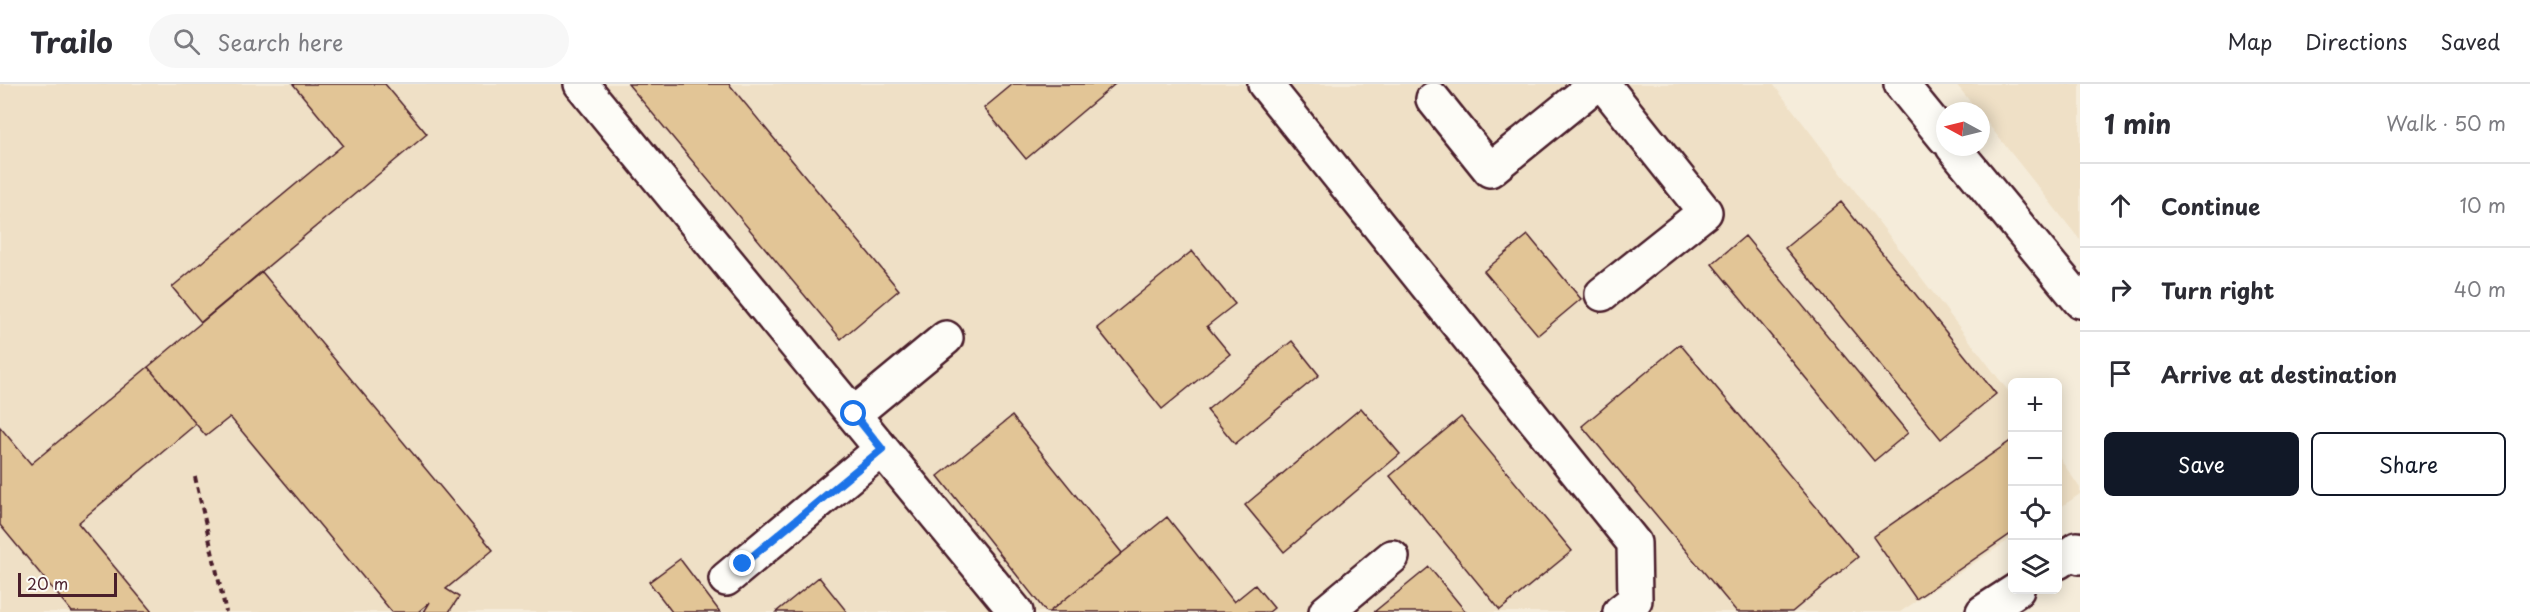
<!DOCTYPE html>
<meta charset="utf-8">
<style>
:root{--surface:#fff;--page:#f7f7f7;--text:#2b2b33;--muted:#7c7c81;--line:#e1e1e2;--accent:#111827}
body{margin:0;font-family:"Playpen Sans",sans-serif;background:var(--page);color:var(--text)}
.controls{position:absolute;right:18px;bottom:18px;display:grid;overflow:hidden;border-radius:9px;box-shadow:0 3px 15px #0003}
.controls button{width:54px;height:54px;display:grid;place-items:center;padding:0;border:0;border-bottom:2px solid var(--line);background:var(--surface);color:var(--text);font:30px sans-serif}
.compass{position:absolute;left:1936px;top:18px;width:54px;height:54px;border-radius:50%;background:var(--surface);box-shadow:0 3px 15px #0003;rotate:277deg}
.scale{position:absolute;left:18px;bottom:15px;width:99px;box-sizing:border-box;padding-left:6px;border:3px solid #4a1f2b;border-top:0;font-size:16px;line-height:21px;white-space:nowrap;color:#4a1f2b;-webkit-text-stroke:4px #fdfcf7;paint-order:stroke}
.stop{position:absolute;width:18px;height:18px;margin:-14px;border:4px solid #1a73e8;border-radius:50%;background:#fff}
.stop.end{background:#1a73e8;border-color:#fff;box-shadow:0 2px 6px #0008}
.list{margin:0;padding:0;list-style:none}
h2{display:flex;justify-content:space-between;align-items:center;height:78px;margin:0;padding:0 24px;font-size:26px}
h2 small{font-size:20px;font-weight:400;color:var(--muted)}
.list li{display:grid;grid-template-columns:39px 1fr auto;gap:18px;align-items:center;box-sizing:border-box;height:84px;padding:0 24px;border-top:2px solid var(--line)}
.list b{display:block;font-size:22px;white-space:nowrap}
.list em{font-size:20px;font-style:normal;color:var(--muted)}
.actions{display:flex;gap:12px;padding:18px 24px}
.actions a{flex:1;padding:14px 0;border:2px solid var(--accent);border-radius:9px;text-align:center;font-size:21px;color:var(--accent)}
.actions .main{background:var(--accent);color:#fff}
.icon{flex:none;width:33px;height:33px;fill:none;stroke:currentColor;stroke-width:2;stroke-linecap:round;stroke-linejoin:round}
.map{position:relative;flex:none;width:2080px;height:528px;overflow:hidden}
header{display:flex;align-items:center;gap:36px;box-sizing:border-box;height:84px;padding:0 30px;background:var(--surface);border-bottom:2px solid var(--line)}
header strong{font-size:28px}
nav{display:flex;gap:33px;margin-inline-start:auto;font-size:21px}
.search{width:420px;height:54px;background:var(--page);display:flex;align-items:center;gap:15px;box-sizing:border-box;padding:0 21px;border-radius:33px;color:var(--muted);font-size:22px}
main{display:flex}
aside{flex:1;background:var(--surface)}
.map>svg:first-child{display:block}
.built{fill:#efe0c6}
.building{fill:#e2c596;stroke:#4a1f2b;stroke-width:1.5}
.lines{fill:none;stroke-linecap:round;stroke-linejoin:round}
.minor-casing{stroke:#4a1f2b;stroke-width:38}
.path{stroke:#4a1f2b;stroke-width:4;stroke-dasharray:6 4.5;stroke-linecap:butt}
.minor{stroke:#fdfcf7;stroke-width:33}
.route{stroke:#1a73e8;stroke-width:8}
</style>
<header>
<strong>Trailo</strong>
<div class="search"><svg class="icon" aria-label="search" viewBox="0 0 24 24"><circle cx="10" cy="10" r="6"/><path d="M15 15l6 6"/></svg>Search here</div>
<nav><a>Map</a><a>Directions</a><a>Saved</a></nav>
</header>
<main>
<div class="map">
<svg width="2080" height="528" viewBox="0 0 2080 528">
<rect width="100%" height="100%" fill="#f5ecda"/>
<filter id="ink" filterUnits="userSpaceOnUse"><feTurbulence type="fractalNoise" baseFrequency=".0167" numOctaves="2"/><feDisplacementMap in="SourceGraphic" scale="12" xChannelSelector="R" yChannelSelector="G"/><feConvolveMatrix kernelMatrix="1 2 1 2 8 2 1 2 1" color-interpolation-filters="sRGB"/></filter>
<g filter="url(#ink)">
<path class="built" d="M 0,0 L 1773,0 L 2012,312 L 2012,454 L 1900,528 L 0,528 Z
M 1956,0 L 2080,0 L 2080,156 L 1981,31 L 1981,27 L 1978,27 Z
M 2058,372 L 2080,404 L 2080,410 L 2058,425 Z"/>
<path class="building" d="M 293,0 L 385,0 L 427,50 L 201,238 L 172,203 L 343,61 Z
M 628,0 L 729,0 L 899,206 L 841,255 Z
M 1013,0 L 1115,0 L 1026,75 L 984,24 Z
M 1841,118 L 1996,310 L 1941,355 L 1785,164 Z
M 1528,151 L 1581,215 L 1538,251 L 1484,187 Z
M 1745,152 L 1908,349 L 1874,377 L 1712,180 Z
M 1192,167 L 1235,220 L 1207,242 L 1230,270 L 1162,325 L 1097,244 Z
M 262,188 L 493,466 L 446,505 L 459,513 L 449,528 L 424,528 L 430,518 L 418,528 L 392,528 L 230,333 L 206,352 L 148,283 Z
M 1292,257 L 1319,291 L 1235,360 L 1207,326 Z
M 1680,260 L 1858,473 L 1792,528 L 1737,528 L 1582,342 Z
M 148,283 L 196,340 L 78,439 L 152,528 L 72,528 L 0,441 L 0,343 L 31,380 Z
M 1361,324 L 1400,370 L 1284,468 L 1245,421 Z
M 1012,332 L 1122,469 L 1049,528 L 1046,528 L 938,392 Z
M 1461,333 L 1572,467 L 1500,526 L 1390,392 Z
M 2012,356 L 2012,449 L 1916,515 L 1873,453 Z
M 1167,433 L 1234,518 L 1255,501 L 1274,524 L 1269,528 L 1049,528 Z
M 680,475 L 720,528 L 672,528 L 649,498 Z
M 1429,483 L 1466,528 L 1374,528 Z
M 819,493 L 847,528 L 776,528 Z"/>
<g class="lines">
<g class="minor-casing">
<path id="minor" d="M 581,0 L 1016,528
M 1265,0 L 1634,459 L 1635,516 L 1620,528
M 1901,0 L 1945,54
M 1433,15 L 1490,86 L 1596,0
M 1953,63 L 2080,217
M 1602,210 L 1705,128 L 1603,0
M 854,330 L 946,254
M 2058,478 L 2077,465 L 2080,473
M 726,495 L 882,365
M 1326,528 L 1392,473
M 1983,528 L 2017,506"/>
</g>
<path class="path" d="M 195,393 L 226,528"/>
<use href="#minor" class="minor"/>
</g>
</g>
<g class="lines" filter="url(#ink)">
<path class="route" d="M 743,480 L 882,365 L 854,330"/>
</g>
</svg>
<div class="controls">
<button>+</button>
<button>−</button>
<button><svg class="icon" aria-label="locate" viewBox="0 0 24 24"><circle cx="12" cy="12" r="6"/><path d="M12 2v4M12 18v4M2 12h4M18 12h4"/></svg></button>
<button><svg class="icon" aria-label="layers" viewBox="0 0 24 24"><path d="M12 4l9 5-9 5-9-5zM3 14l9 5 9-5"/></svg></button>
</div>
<svg class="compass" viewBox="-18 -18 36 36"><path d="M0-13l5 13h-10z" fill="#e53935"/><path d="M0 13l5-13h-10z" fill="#7c7c81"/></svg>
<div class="scale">20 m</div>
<div class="stop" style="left:854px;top:330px"></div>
<div class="stop end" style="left:743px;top:480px"></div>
</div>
<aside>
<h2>1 min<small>Walk · 50 m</small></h2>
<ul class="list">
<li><svg class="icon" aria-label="ahead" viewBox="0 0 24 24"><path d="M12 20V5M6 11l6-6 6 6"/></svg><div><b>Continue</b></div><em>10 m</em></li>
<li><svg class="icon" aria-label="right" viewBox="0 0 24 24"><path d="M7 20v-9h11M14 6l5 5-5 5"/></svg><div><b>Turn right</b></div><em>40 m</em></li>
<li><svg class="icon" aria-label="arrive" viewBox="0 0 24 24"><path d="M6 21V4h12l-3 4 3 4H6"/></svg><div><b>Arrive at destination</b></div></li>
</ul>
<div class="actions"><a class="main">Save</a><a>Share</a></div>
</aside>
</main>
